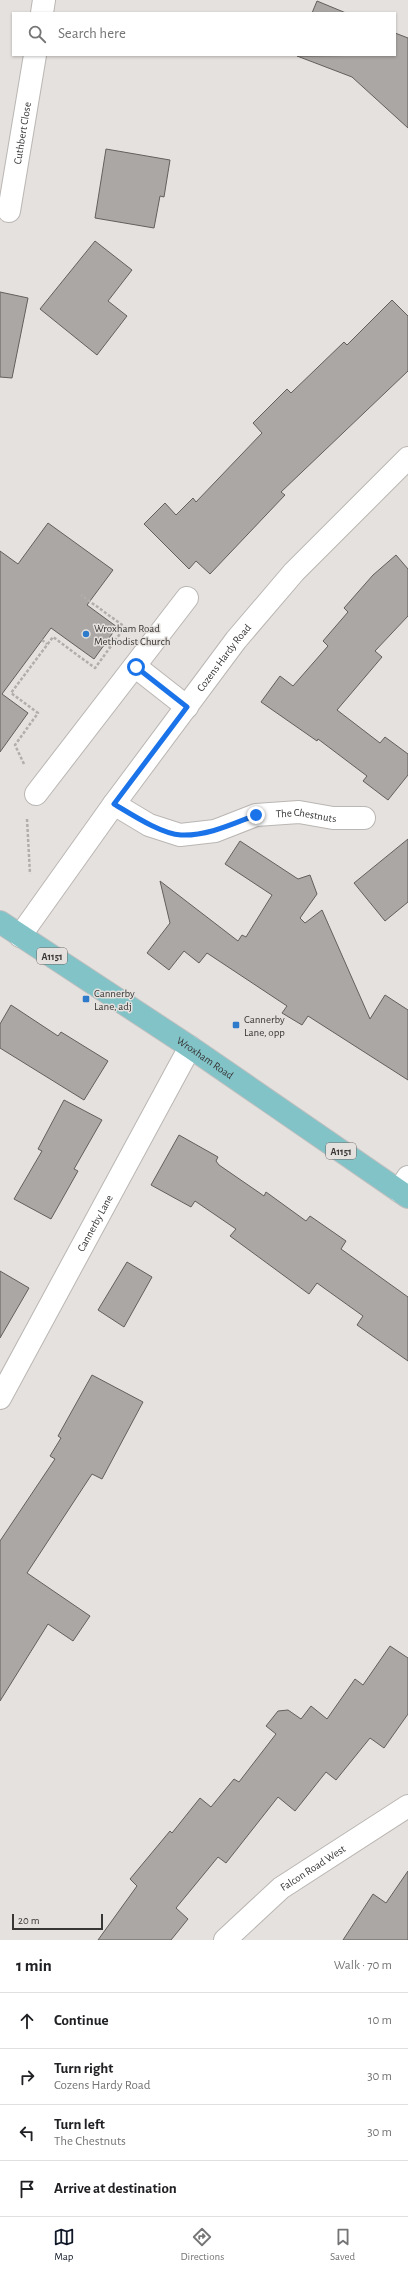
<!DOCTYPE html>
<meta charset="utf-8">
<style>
:root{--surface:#fff;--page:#f6f6f6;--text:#202124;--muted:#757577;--line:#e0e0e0;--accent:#111827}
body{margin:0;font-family:"Alegreya Sans",sans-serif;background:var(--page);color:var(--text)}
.scale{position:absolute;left:12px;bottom:10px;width:91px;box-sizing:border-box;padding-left:4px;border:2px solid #383736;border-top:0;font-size:11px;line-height:14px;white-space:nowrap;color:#383736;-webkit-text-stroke:3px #e5e1de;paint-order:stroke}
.stop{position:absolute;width:12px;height:12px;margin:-9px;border:3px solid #1a73e8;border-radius:50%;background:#fff}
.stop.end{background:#1a73e8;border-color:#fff;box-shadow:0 1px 4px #0008}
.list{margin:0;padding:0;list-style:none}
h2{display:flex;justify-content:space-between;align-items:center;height:52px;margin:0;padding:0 16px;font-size:17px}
h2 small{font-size:13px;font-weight:400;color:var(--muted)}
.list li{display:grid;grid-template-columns:26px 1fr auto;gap:12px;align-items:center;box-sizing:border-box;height:56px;padding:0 16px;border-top:1px solid var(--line)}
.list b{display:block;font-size:15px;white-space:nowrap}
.list p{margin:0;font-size:13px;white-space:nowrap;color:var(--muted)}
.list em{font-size:13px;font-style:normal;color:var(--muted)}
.icon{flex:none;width:22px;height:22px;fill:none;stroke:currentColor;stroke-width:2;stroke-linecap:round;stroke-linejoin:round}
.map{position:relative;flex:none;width:408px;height:1940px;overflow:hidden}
.search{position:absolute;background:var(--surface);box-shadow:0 1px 3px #0004;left:12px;right:12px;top:12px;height:44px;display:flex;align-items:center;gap:10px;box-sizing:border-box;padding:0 14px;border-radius:0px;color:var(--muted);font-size:15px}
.sheet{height:276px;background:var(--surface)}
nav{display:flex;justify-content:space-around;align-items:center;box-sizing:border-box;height:56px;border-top:1px solid var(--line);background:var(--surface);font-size:11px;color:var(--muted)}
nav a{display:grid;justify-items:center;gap:2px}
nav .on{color:var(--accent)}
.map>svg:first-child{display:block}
.building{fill:#aba7a5;stroke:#625f5d}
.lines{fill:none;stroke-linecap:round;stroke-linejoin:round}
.minor-casing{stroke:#bab6b3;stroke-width:24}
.major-casing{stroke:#bfbfbf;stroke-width:24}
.path{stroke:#b1aeab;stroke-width:2.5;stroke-dasharray:3 2;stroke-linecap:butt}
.minor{stroke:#fff;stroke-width:22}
.major{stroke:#82c3c8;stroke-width:22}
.route{stroke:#1a73e8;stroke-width:5}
.poi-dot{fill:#2e7bcb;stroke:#e5e1de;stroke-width:1.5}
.labels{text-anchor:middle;stroke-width:3;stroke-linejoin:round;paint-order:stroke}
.shield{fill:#e5e1de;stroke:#6c6a68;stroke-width:1}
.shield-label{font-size:10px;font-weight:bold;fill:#383736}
.street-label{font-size:11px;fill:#383736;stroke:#e5e1de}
.poi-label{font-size:11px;fill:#383736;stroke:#e5e1de;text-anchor:start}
</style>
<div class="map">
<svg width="408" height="1940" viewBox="0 0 408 1940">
<rect width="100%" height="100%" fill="#e5e1de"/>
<path class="building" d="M 317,1 L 346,13 L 312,13 Z
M 395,33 L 408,38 L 408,128 L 352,77 L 297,56 L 395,55 Z
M 106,149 L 170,160 L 164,197 L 160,196 L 154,228 L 95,218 Z
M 95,241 L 132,270 L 108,301 L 127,316 L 97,355 L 40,309 Z
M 0,292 L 28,298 L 12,378 L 0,377 Z
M 392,300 L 408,316 L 408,371 L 281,492 L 285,495 L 210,574 L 196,561 L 189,569 L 144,524 L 165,503 L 176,515 L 193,498 L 196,502 L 262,433 L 253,423 L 287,389 L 291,393 L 344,342 L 347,345 Z
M 48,523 L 113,570 L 87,605 L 117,627 L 94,659 L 51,628 L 2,694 L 28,713 L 0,752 L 0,551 L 18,564 Z
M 396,555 L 408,569 L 408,616 L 375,651 L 382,657 L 337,710 L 380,743 L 385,737 L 408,754 L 408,775 L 388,800 L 363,781 L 367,776 L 318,739 L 317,741 L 261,702 L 280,676 L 293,686 L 328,646 L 323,641 L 348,612 L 344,608 L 373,575 Z
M 408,839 L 408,902 L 385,921 L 354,883 Z
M 240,841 L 298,879 L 310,875 L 317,894 L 300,918 L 305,923 L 322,910 L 370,1019 L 385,995 L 408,1010 L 408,1080 L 308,1016 L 302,1025 L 282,1013 L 287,1006 L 207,953 L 199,963 L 184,951 L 169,970 L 147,953 L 170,923 L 160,881 L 238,941 L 242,935 L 246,937 L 272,895 L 225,864 Z
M 11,1005 L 58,1036 L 61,1032 L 108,1061 L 84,1100 L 0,1048 L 0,1024 Z
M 64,1100 L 102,1120 L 74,1169 L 78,1171 L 51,1219 L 14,1199 L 42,1151 L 38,1149 Z
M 179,1135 L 218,1157 L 216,1161 L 219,1165 L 264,1196 L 266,1192 L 306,1221 L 310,1216 L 346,1241 L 341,1249 L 408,1297 L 408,1361 L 357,1325 L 363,1316 L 317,1283 L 309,1294 L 230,1236 L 236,1229 L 195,1201 L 191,1207 L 151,1185 Z
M 127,1262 L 152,1277 L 124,1327 L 98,1310 Z
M 0,1271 L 29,1288 L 0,1338 Z
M 92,1375 L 143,1402 L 102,1479 L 92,1474 L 27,1573 L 90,1616 L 73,1641 L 48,1624 L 0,1701 L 0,1541 L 55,1459 L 50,1456 L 61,1438 L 58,1436 Z
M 390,1646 L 408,1658 L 408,1714 L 384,1748 L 370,1738 L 336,1780 L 326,1772 L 295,1811 L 278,1797 L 226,1863 L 218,1857 L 176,1908 L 188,1919 L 171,1940 L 98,1940 L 137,1886 L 130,1879 L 170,1831 L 172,1833 L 200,1798 L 211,1807 L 234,1779 L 239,1782 L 276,1734 L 266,1726 L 278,1711 L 288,1710 L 301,1719 L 311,1706 L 327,1719 L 355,1679 L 363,1685 Z
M 408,1871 L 408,1940 L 343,1940 L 373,1894 L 386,1903 Z"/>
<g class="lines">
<g class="minor-casing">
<g id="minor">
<path d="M 42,13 L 44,0"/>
<path id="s1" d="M 9,211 L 35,55"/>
<path d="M 136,667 L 187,707"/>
<path d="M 36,794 L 187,598"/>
<path id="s2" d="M 114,804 L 149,825 L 180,835 L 215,831 L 256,815 L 299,812 L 333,818 L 364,818"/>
<path id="s3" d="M 20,936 L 114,804 L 236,640 L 294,572 L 408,458"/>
<path d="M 399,1191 L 408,1177"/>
<path id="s4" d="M 0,1398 L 190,1047"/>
<path id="s5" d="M 225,1940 L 281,1888 L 408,1806"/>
</g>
</g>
<g class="major-casing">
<g id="major">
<path id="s6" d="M 0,922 L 190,1047 L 408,1197"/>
</g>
</g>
<path class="path" d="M 42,640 L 47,644
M 105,643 L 110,647
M 24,764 L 15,745 L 38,713 L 11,693 L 53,637 L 95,668 L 125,627 L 81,595
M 27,819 L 30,874"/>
<use href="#minor" class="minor"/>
<use href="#major" class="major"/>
</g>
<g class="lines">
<path class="route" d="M 136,667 L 187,707 L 114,804 C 131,814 161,834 181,835 C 208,836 232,824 256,815"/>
</g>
<g class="poi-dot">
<circle cx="86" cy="634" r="4"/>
<rect x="82" y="995" width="8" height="8" rx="2"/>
<rect x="232" y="1021" width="8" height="8" rx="2"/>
</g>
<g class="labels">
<g class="shield">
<rect x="37" y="948" width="30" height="16" rx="3"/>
<rect x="326" y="1143" width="30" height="16" rx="3"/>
</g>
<g class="shield-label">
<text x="52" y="960">A1151</text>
<text x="341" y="1155">A1151</text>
</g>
<g class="street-label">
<text dy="4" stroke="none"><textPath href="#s1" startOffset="79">Cuthbert Close</textPath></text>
<text dy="4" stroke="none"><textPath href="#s3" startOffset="345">Cozens Hardy Road</textPath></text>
<text dy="4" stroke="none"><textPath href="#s2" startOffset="203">The Chestnuts</textPath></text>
<text dy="4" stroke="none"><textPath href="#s6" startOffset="246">Wroxham Road</textPath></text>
<text dy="4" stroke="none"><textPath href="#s4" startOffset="199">Cannerby Lane</textPath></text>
<text dy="4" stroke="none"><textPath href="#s5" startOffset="114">Falcon Road West</textPath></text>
</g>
<g class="poi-label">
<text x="94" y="632">Wroxham Road<tspan x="94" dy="13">Methodist Church</tspan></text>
<text x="94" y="997">Cannerby<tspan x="94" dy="13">Lane, adj</tspan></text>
<text x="244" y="1023">Cannerby<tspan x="244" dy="13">Lane, opp</tspan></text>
</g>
</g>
</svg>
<div class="scale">20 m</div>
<div class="stop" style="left:136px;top:667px"></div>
<div class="stop end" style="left:256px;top:815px"></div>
<div class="search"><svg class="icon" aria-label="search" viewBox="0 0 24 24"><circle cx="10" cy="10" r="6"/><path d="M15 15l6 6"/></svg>Search here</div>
</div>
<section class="sheet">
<h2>1 min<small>Walk · 70 m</small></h2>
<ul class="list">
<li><svg class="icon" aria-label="ahead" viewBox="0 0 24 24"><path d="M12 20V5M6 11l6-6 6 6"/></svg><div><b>Continue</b></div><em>10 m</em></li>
<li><svg class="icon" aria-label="right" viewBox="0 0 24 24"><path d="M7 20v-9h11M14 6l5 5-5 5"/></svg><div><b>Turn right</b><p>Cozens Hardy Road</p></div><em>30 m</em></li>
<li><svg class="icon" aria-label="left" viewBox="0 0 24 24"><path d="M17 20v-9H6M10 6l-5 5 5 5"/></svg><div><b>Turn left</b><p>The Chestnuts</p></div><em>30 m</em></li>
<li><svg class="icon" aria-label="arrive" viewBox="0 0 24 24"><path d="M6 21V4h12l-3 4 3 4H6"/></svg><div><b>Arrive at destination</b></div></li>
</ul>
</section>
<nav>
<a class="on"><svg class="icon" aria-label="map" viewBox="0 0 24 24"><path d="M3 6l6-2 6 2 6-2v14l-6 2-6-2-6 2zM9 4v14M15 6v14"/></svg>Map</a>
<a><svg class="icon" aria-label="directions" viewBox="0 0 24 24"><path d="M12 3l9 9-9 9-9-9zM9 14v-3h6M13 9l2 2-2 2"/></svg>Directions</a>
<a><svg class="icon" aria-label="saved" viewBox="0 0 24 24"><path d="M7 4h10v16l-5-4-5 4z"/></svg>Saved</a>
</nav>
